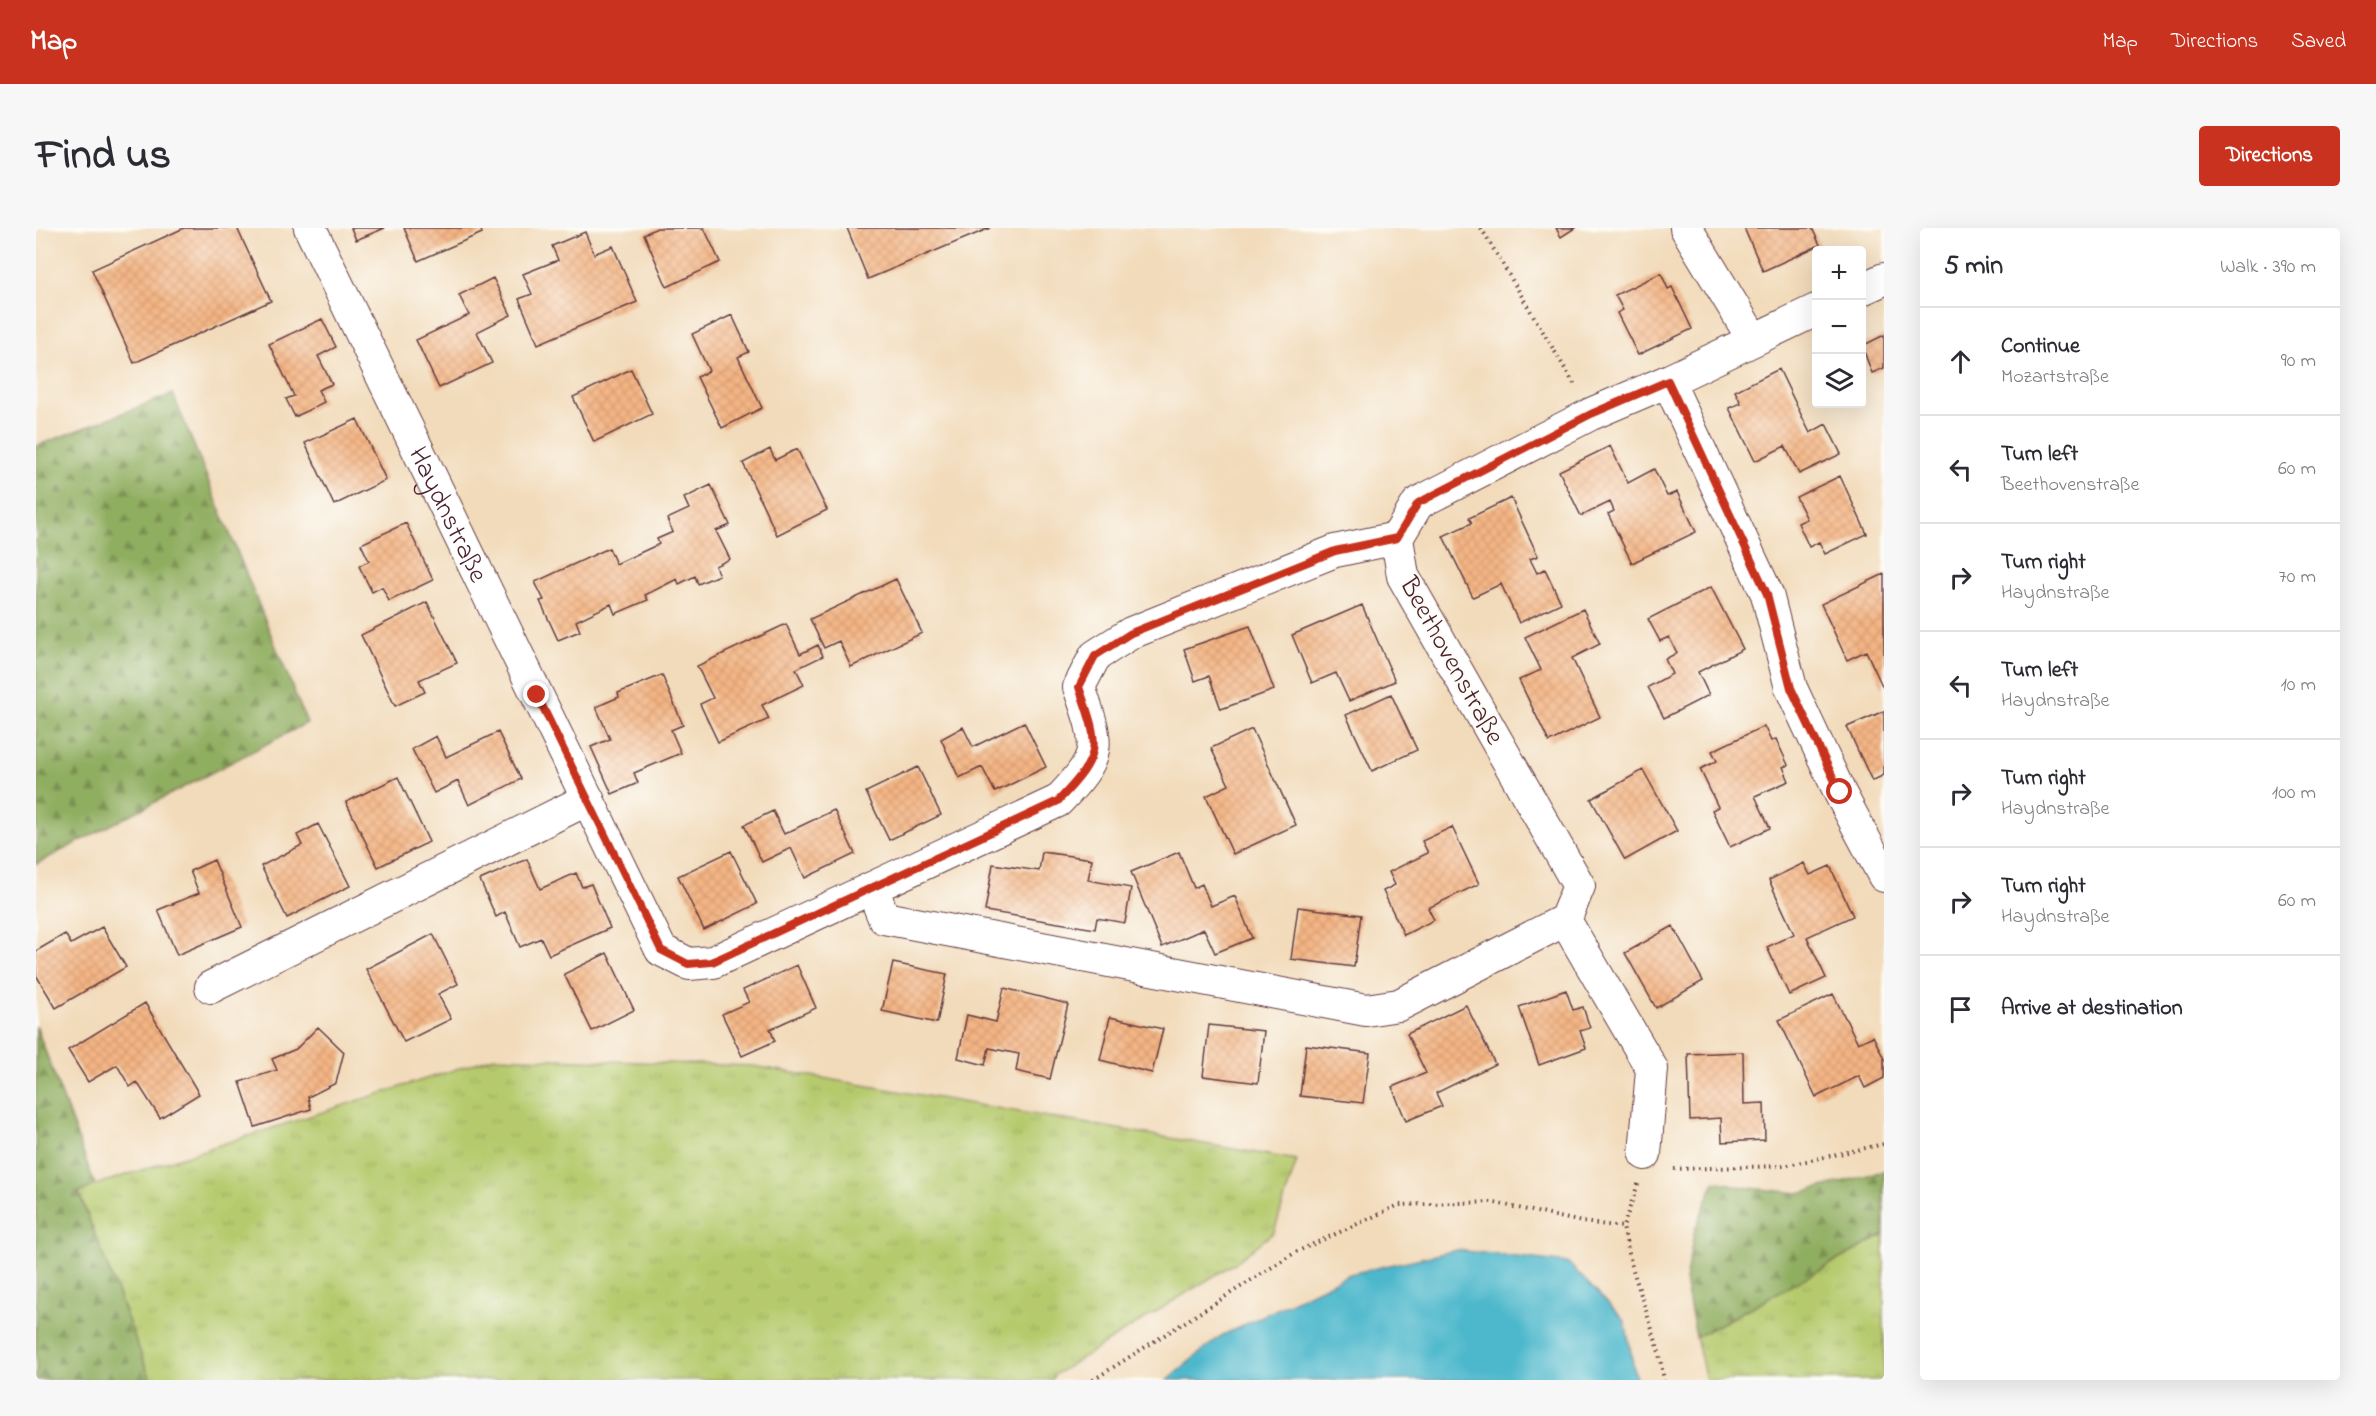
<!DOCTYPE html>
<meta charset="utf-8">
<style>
:root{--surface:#fff;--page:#f7f7f7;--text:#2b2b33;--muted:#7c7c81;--line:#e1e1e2;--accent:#c8321e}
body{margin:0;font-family:"Indie Flower",sans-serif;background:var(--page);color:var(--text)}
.controls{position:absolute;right:18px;top:18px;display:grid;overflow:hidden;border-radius:6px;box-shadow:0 6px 24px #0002}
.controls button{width:54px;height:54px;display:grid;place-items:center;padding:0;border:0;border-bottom:2px solid var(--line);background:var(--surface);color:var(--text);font:30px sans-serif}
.stop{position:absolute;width:18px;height:18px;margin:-14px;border:4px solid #c8321e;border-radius:50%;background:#fff}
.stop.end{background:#c8321e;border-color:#fff;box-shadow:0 2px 6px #0008}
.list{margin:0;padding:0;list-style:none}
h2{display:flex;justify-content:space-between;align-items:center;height:78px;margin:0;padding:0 24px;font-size:26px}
h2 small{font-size:20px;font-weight:400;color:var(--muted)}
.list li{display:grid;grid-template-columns:39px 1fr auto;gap:18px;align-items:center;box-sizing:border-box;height:108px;padding:0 24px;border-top:2px solid var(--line)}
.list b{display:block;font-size:22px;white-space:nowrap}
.list p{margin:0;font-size:20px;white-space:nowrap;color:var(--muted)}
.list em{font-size:20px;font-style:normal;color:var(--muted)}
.icon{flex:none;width:33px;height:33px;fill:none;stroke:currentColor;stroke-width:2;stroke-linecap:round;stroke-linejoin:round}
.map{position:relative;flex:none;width:1848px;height:1152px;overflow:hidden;border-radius:6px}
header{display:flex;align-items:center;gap:36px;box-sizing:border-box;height:84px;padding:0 30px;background:var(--accent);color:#fff}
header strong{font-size:28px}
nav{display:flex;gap:33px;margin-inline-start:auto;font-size:21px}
.intro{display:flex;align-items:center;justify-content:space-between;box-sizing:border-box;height:144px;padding:0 36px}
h1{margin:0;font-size:42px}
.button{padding:15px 27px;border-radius:6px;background:var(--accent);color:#fff;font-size:21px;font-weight:700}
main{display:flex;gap:36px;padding:0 36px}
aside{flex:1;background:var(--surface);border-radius:6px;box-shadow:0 6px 24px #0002}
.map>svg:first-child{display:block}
.grass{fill:url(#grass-tufts);stroke:#80744c;stroke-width:1.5}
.forest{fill:url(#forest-firs);stroke:#6d6646;stroke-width:1.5}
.water{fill:#4eb8cc;stroke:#4c6c7c;stroke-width:1.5}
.building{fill:url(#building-cross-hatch)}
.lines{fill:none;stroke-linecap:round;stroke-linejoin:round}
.street-casing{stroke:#633b41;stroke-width:34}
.path{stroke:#633b41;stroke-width:4;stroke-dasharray:1.5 4.5;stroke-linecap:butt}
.street{stroke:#fff;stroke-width:32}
.route{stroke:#c8321e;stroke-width:8}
.labels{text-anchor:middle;stroke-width:4.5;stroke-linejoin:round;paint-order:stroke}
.street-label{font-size:27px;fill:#4a1f2b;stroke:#fdfcf7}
</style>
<header>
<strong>Map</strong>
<nav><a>Map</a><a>Directions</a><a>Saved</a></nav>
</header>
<div class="intro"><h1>Find us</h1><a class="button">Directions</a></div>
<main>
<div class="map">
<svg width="1848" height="1152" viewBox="0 0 1848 1152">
<defs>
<pattern id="grass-tufts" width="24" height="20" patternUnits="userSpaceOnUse" patternTransform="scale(1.5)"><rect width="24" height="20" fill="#b6ca6d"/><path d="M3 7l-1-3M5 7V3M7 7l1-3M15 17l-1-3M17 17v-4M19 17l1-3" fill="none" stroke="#9ead5f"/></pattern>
<pattern id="forest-firs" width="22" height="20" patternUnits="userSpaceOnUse" patternTransform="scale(1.5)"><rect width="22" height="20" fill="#90ae60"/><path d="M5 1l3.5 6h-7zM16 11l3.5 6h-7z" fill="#788d4f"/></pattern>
<pattern id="building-cross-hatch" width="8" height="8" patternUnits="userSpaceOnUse" patternTransform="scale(1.5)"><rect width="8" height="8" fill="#f4b584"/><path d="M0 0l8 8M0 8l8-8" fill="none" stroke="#d39b72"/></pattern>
</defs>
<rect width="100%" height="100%" fill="#fdfcf7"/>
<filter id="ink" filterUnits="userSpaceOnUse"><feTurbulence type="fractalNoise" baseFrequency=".0167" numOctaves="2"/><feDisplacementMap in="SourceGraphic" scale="12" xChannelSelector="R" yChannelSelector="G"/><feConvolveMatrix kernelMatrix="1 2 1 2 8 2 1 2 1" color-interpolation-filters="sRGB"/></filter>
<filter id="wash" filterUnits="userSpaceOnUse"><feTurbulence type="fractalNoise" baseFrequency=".008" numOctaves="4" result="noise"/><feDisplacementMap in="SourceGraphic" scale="24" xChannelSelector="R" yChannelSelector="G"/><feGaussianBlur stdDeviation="1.35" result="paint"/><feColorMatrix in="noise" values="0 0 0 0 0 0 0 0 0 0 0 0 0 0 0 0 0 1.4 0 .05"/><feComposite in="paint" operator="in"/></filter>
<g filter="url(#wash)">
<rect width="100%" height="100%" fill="#f2dbbb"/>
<path class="grass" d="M 458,829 L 717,838 L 1261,932 L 1238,1004 L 1199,1035 L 1018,1147 L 1016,1152 L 115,1152 L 43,965 L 59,957 Z
M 1848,1007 L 1848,1152 L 1670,1152 L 1660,1109 Z"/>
<path class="forest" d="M 137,166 L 271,495 L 0,636 L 0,218 Z
M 0,798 L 59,957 L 43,965 L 115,1152 L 0,1152 Z
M 1848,943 L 1848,1007 L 1660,1109 L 1649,1053 L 1659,1001 L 1679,953 L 1713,960 L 1763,965 Z"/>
<path class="water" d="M 1421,1022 L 1532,1035 L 1589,1093 L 1600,1152 L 1131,1152 L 1185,1108 L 1314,1046 Z"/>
<g id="blocks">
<path class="building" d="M 148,0 L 201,0 L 235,73 L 98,135 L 56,42 Z
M 315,0 L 349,0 L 320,12 Z
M 368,0 L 444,0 L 446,5 L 382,33 Z
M 621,0 L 668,0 L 684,34 L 631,59 L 608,6 Z
M 811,0 L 954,0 L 832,51 Z
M 1520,0 L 1539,0 L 1525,9 Z
M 1708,0 L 1776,0 L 1784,17 L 1727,43 Z
M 549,4 L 558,26 L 577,18 L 601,74 L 502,116 L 483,71 L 496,66 L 487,46 L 522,32 L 516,18 Z
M 1625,45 L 1632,61 L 1636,59 L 1656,101 L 1602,127 L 1581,85 L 1587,82 L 1579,67 Z
M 457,50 L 475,87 L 441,104 L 456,135 L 403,160 L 380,112 L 433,87 L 423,67 Z
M 696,87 L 713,124 L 702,129 L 726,180 L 686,200 L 661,149 L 673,143 L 656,106 Z
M 286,91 L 300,119 L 282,128 L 296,156 L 282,162 L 288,174 L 259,189 L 250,171 L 258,168 L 233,116 Z
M 1848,107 L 1848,140 L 1836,145 L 1826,118 Z
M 595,141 L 616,186 L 558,214 L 537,169 Z
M 1743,141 L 1774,205 L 1790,196 L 1805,226 L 1763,246 L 1749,218 L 1719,233 L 1693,180 L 1705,175 L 1699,163 Z
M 321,191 L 350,252 L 298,277 L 269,215 Z
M 1574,218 L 1592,255 L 1618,241 L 1631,268 L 1641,264 L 1660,304 L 1596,335 L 1572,286 L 1578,283 L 1574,274 L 1545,288 L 1523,243 Z
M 734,221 L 739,232 L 761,221 L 791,282 L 741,307 L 707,235 Z
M 1804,248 L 1831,306 L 1789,326 L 1783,314 L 1773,319 L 1762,295 L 1771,291 L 1760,269 Z
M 675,257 L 694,297 L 680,303 L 694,331 L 679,338 L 683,347 L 662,356 L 659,348 L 643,356 L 641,351 L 609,367 L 612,372 L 579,386 L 575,376 L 540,393 L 544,403 L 522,412 L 504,373 L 508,372 L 499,354 L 573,320 L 580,336 L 623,316 L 621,311 L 637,304 L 631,291 L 653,281 L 648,270 Z
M 1475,270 L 1502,328 L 1494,331 L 1501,345 L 1509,341 L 1525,375 L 1483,395 L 1465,356 L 1437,369 L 1407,308 L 1436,295 L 1433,290 Z
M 370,295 L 397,352 L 353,373 L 346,359 L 336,364 L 323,338 L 333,333 L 325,316 Z
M 1848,346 L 1848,462 L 1830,423 L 1811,432 L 1785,376 Z
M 860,351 L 886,405 L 815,439 L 803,413 L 788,420 L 774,391 Z
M 1675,359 L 1707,421 L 1662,444 L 1673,467 L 1628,490 L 1612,459 L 1636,446 L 1629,431 L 1641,425 L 1633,409 L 1624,413 L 1612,391 Z
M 391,374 L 421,435 L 383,452 L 389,464 L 359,478 L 325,407 Z
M 1326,377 L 1359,453 L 1313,473 L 1300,445 L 1276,455 L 1256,407 Z
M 1547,381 L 1564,416 L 1536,430 L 1564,489 L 1513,514 L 1483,452 L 1505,442 L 1489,409 Z
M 750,396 L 764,426 L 782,417 L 787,428 L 760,441 L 768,457 L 726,477 L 733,491 L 682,514 L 664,476 L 677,470 L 661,438 Z
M 1214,398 L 1238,462 L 1185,481 L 1173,448 L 1159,453 L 1148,421 Z
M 626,447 L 647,497 L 635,502 L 645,525 L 598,545 L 602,555 L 576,566 L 555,519 L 574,511 L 560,479 L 583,469 L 582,465 Z
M 1355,466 L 1381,522 L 1336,543 L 1310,487 Z
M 1848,483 L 1848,547 L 1836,553 L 1811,499 Z
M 988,494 L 1010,539 L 959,564 L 946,539 L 923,550 L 905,511 L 927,499 L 937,519 Z
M 1728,498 L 1735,513 L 1740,511 L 1752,537 L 1747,539 L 1753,553 L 1719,568 L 1734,600 L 1694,619 L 1676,582 L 1682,579 L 1664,541 L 1681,533 L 1676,523 Z
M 1216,501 L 1260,597 L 1197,626 L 1170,568 L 1193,557 L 1175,520 Z
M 462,504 L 485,551 L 433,577 L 422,553 L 398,565 L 376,521 L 400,508 L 410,529 Z
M 882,539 L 905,587 L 853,612 L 830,564 Z
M 1607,542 L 1641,603 L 1589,632 L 1555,571 Z
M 362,549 L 393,614 L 342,639 L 310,574 Z
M 798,582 L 819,626 L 769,650 L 755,620 L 726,634 L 708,597 L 737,583 L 748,606 Z
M 282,596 L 314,658 L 251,690 L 225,638 L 266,617 L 261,607 Z
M 1416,599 L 1443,656 L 1392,680 L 1398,692 L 1368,707 L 1347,663 L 1359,657 L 1353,644 L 1392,625 L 1386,613 Z
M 695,623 L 721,676 L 668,702 L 642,648 Z
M 1006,624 L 1056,631 L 1052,652 L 1095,660 L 1089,695 L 1061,690 L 1059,701 L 949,683 L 957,636 L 1003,643 Z
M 1143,624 L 1158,660 L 1166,656 L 1175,678 L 1199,668 L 1216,710 L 1179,725 L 1168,701 L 1126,719 L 1095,644 Z
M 491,631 L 504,661 L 540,645 L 546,659 L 555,656 L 574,700 L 513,727 L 505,710 L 484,719 L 469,684 L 460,689 L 444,652 Z
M 178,632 L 206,699 L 141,727 L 122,682 L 163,665 L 154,643 Z
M 1768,635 L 1774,647 L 1794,638 L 1817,688 L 1771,709 L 1790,750 L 1753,767 L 1731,719 L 1758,706 L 1733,652 Z
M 1262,679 L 1325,687 L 1318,739 L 1255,731 Z
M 1637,698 L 1667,753 L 1620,780 L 1589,725 Z
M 66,699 L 90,739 L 20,780 L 0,747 L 0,723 L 29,706 L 35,716 Z
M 397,706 L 422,756 L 402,766 L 415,791 L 368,814 L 330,741 Z
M 571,725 L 598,782 L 556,803 L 528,746 Z
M 857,735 L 911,746 L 901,795 L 846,783 Z
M 761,737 L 780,780 L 734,801 L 739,813 L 706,828 L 686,786 L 713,774 L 707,762 Z
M 968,760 L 1032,776 L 1014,851 L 980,843 L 983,826 L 953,820 L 949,837 L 922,830 L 931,787 L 960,794 Z
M 1530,762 L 1537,782 L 1547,779 L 1554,800 L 1544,803 L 1550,820 L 1503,837 L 1483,779 Z
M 1797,766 L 1822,815 L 1837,808 L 1848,831 L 1848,850 L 1829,860 L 1823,848 L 1780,869 L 1743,792 Z
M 109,775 L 163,866 L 124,890 L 101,854 L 94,859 L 81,837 L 52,854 L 32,822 Z
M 1430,777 L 1459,836 L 1400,865 L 1406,878 L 1370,893 L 1356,859 L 1390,845 L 1371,806 Z
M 1074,789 L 1127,801 L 1116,845 L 1064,832 Z
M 1173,797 L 1228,803 L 1222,855 L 1167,848 Z
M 282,799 L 308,824 L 300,855 L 272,869 L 275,881 L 219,899 L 204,854 L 241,842 L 236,831 L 260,821 Z
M 1270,817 L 1334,825 L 1327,875 L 1264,868 Z
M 1707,824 L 1708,876 L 1728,875 L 1729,912 L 1686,914 L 1685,890 L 1654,892 L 1652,826 Z"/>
</g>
</g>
<g filter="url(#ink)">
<use href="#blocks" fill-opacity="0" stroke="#633b41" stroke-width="1.5"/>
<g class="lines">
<g class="street-casing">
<g id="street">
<path id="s1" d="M 274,0 L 625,722 L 653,736 L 677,734 L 1022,573 C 1067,526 1064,519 1043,459 L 1059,428 L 1095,405 L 1299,323 L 1361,310"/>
<path d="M 1650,0 L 1717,111"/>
<path d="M 1826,61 L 1848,51"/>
<path d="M 1632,153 L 1731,366 L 1755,460 L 1804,565 L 1848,648"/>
<path d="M 836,660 L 848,690 L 1330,782 L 1363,777 L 1529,692 L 1543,658 L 1367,348 L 1361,310 L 1382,275 L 1555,186 L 1632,153 L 1780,82"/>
<path d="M 1529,692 L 1616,841 L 1609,926"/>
<path d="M 175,759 L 552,571"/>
</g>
</g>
<path class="path" d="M 1445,0 L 1540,159
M 1638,941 L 1748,938 L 1848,916
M 1602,956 L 1587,999 L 1596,1039 L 1622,1120 L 1628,1152
M 1057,1152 L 1260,1024 L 1363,977 L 1455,974 L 1546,994 L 1587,999"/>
<use href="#street" class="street"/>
</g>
</g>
<g class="lines" filter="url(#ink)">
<path class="route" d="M 501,467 L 625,722 L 652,736 L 676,734 L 1022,573 C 1067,526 1064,519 1043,459 L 1059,428 L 1095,405 L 1299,323 L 1361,310 L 1382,275 L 1555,186 L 1632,153 L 1731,366 L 1755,460 L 1804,564"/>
</g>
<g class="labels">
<g class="street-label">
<text dy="9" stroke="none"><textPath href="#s1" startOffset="318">Haydnstraße</textPath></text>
<text transform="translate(1417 432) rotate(61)" y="9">Beethovenstraße</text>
</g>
</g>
</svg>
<div class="controls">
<button>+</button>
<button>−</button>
<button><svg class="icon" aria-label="layers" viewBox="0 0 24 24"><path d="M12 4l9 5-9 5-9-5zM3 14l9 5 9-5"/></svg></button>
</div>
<div class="stop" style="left:1804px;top:564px"></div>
<div class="stop end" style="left:501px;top:467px"></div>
</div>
<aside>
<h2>5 min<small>Walk · 390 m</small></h2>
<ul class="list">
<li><svg class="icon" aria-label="ahead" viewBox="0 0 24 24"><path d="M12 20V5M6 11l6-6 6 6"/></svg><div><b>Continue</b><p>Mozartstraße</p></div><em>90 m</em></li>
<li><svg class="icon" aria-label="left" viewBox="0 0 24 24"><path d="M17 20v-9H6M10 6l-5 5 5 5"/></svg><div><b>Turn left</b><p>Beethovenstraße</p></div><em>60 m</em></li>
<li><svg class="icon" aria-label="right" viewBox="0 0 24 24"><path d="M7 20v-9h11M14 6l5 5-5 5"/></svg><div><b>Turn right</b><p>Haydnstraße</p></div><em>70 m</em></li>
<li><svg class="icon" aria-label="left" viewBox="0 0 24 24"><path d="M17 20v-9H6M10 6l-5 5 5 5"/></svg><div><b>Turn left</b><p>Haydnstraße</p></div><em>10 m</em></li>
<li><svg class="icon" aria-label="right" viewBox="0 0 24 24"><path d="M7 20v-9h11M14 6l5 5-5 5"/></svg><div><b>Turn right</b><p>Haydnstraße</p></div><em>100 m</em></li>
<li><svg class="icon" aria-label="right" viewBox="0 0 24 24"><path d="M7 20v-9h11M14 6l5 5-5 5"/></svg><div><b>Turn right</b><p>Haydnstraße</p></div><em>60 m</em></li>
<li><svg class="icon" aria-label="arrive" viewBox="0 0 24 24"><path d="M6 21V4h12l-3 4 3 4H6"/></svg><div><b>Arrive at destination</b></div></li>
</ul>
</aside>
</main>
